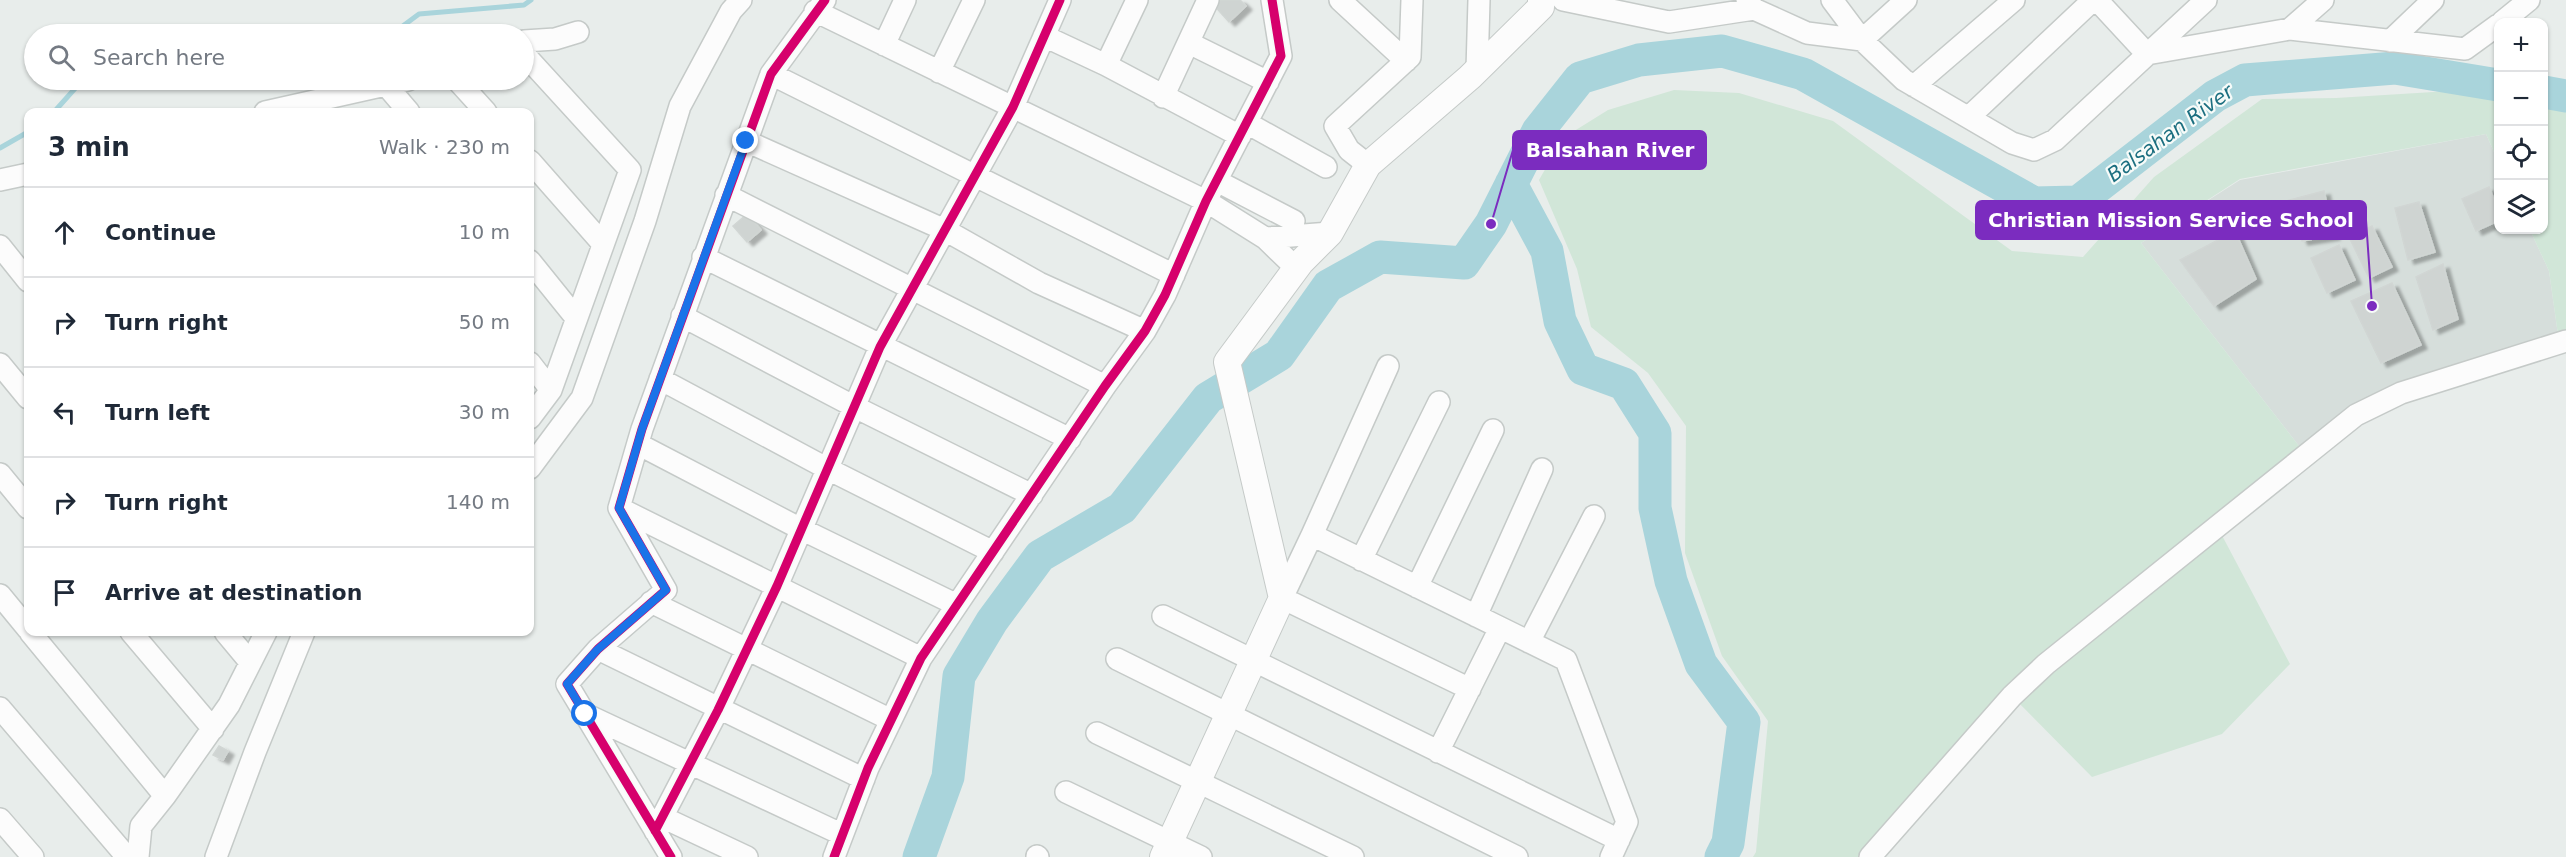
<!DOCTYPE html>
<meta charset="utf-8">
<style>
:root{--surface:#fff;--page:#f6f6f7;--text:#1f2937;--muted:#747a83;--line:#e0e1e3}
body{margin:0;font-family:"DejaVu Sans",sans-serif;background:var(--page);color:var(--text)}
.controls{position:absolute;right:18px;top:18px;display:grid;overflow:hidden;border-radius:12px;box-shadow:0 2px 4px #0004}
.controls button{width:54px;height:54px;display:grid;place-items:center;padding:0;border:0;border-bottom:2px solid var(--line);background:var(--surface);color:var(--text);font:30px sans-serif}
.stop{position:absolute;width:18px;height:18px;margin:-14px;border:4px solid #1a73e8;border-radius:50%;background:#fff}
.stop.end{background:#1a73e8;border-color:#fff;box-shadow:0 2px 6px #0008}
.list{margin:0;padding:0;list-style:none}
h2{display:flex;justify-content:space-between;align-items:center;height:78px;margin:0;padding:0 24px;font-size:26px}
h2 small{font-size:20px;font-weight:400;color:var(--muted)}
.list li{display:grid;grid-template-columns:39px 1fr auto;gap:18px;align-items:center;box-sizing:border-box;height:90px;padding:0 24px;border-top:2px solid var(--line)}
.list b{display:block;font-size:22px;white-space:nowrap}
.list em{font-size:20px;font-style:normal;color:var(--muted)}
.icon{flex:none;width:33px;height:33px;fill:none;stroke:currentColor;stroke-width:2;stroke-linecap:round;stroke-linejoin:round}
.map{position:relative;flex:none;width:2566px;height:857px;overflow:hidden}
.search{position:absolute;background:var(--surface);box-shadow:0 2px 4px #0004;left:24px;top:24px;width:510px;height:66px;display:flex;align-items:center;gap:15px;box-sizing:border-box;padding:0 21px;border-radius:33px;color:var(--muted);font-size:22px}
.panel{position:absolute;background:var(--surface);box-shadow:0 2px 4px #0004;left:24px;top:108px;width:510px;height:528px;border-radius:12px}
.map>svg:first-child{display:block}
.built{fill:#d6dedb}
.green{fill:#d1e6d8}
.lines{fill:none;stroke-linecap:round;stroke-linejoin:round}
.stream{stroke:#a9d4db;stroke-width:5}
.river{stroke:#a9d4db;stroke-width:33}
.building{fill:#cfd4d2;stroke:#d1d6d4;stroke-width:1.5;filter:url(#shadow)}
.minor-casing{stroke:#c5cac8;stroke-width:24}
.tertiary-casing{stroke:#c5cac8;stroke-width:28}
.minor{stroke:#fcfcfc;stroke-width:21}
.tertiary{stroke:#fcfcfc;stroke-width:26}
.cycleway-casing{stroke:#f7fbf9;stroke-width:13}
.cycleway{stroke:#d6006c;stroke-width:9}
.route{stroke:#1a73e8;stroke-width:8}
.labels{text-anchor:middle;stroke-width:4.5;stroke-linejoin:round;paint-order:stroke}
.water-label{font-size:20px;font-style:italic;fill:#1c6f80;stroke:#f7fbf9}
.leader{fill:none;stroke:#7b2cbf;stroke-width:2}
.callout-dot{fill:#7b2cbf;stroke:#f7fbf9;stroke-width:2}
.callout{fill:#7b2cbf;stroke:#7b2cbf;stroke-width:2}
.callout-label{font-size:20px;text-anchor:middle;font-weight:bold;fill:#fff}
</style>
<div class="map">
<svg width="2566" height="857" viewBox="0 0 2566 857">
<defs>
<filter id="shadow"><feDropShadow dx="6" dy="4" stdDeviation="1.5" flood-color="#0004"/></filter>
</defs>
<rect width="100%" height="100%" fill="#e8edeb"/>
<path class="built" d="M 2486,134 L 2498,161 L 2498,230 L 2530,230 L 2549,271 L 2559,342 L 2438,381 L 2306,455 L 2141,243 L 2240,180 Z"/>
<path class="green" d="M 2498,88 L 2498,161 L 2486,134 L 2240,179 L 2141,243 L 2306,455 L 2217,526 L 2290,664 L 2222,734 L 2092,777 L 2012,696 L 1873,857 L 1753,857 L 1756,852 L 1768,721 L 1722,656 L 1685,553 L 1686,426 L 1648,373 L 1591,327 L 1577,269 L 1539,180 L 1563,138 L 1608,110 L 1674,90 L 1739,93 L 1833,121 L 2012,251 L 2083,257 L 2154,177 L 2262,99 L 2336,98 Z
M 2544,92 L 2566,96 L 2566,341 L 2559,342 L 2549,271 L 2530,230 L 2544,230 Z"/>
<g class="lines">
<path class="stream" d="M 248,34 L 270,28 L 288,34
M 392,34 L 419,14 L 524,5 L 531,0
M 128,80 L 165,86 L 178,80
M 54,112 L 79,84 L 112,80
M 0,148 L 28,132"/>
<path class="river" d="M 2544,92 L 2566,96
M 1511,184 L 1547,251 L 1560,321 L 1583,369 L 1624,384 L 1655,433 L 1655,508 L 1671,581 L 1701,664 L 1744,722 L 1728,843 L 1721,857
M 919,857 L 948,777 L 959,676 L 992,621 L 1040,556 L 1122,508 L 1208,398 L 1279,355 L 1328,286 L 1380,257 L 1464,263 L 1491,224 L 1538,131 L 1580,78 L 1639,60 L 1722,51 L 1803,74 L 2034,203 L 2078,202 L 2215,96 L 2245,80 L 2395,68 L 2498,85"/>
</g>
<path class="building" d="M 1215,0 L 1240,0 L 1246,6 L 1229,22 L 1212,3 Z
M 2489,187 L 2498,209 L 2498,221 L 2476,231 L 2462,199 Z
M 2324,191 L 2334,236 L 2302,241 L 2286,201 Z
M 2419,202 L 2435,252 L 2408,260 L 2395,208 Z
M 747,214 L 761,230 L 747,242 L 733,226 Z
M 2372,226 L 2392,267 L 2369,278 L 2349,237 Z
M 2235,231 L 2256,279 L 2214,306 L 2180,260 Z
M 2339,245 L 2355,280 L 2327,293 L 2311,258 Z
M 2443,264 L 2458,319 L 2433,330 L 2416,277 Z
M 2392,283 L 2421,345 L 2381,363 L 2351,301 Z
M 219,746 L 228,751 L 223,760 L 213,755 Z"/>
<g class="lines">
<g class="minor-casing">
<path id="minor" d="M 1340,0 L 1406,61
M 1563,0 L 1669,22 L 1754,9
M 1747,0 L 1754,9 L 1807,33 L 1862,40 L 1904,80 L 2012,143 L 2034,150 L 2055,140 L 2206,0
M 1832,0 L 1862,40 L 1906,0
M 2097,0 L 2147,54 L 2290,29 L 2465,49 L 2498,25
M 815,11 L 1206,201 L 1265,238 L 1296,268
M 2502,22 L 2529,0
M 2290,29 L 2323,0
M 1044,36 L 1106,65 L 1240,136
M 524,41 L 555,39 L 578,32
M 2390,41 L 2433,0
M 1189,43 L 1268,82
M 884,45 L 905,0
M 524,54 L 630,170 L 551,390 L 530,418
M 1106,65 L 1137,0
M 1477,70 L 1479,0
M 939,72 L 974,0
M 771,74 L 1174,275
M 457,80 L 486,112
M 386,85 L 409,112
M 1914,86 L 2014,0
M 1163,97 L 1208,0
M 265,112 L 408,80
M 1969,117 L 2093,0
M 1247,123 L 1326,167
M 746,141 L 945,230 L 1039,283 L 1145,331
M 530,161 L 603,244
M 1368,165 L 1349,150 L 1335,126 L 1410,57 L 1412,0
M 0,180 L 28,174
M 1217,181 L 1294,221
M 726,195 L 1105,386
M 1265,238 L 1330,233
M 0,246 L 28,281
M 703,257 L 1070,439
M 530,261 L 576,318
M 682,316 L 855,407 L 1032,495
M 530,363 L 551,390
M 0,364 L 28,398
M 660,379 L 828,469 L 993,552
M 638,444 L 801,529 L 957,605
M 530,468 L 582,398 L 645,221 L 680,106 L 731,11 L 741,0
M 0,474 L 28,508
M 619,508 L 921,658
M 1312,535 L 1388,366
M 1361,560 L 1439,402
M 1417,587 L 1493,430
M 0,595 L 28,629
M 651,602 L 891,720
M 1163,616 L 1619,840
M 1476,616 L 1542,469
M 30,632 L 165,796 L 141,826 L 138,857
M 131,632 L 213,729
M 225,632 L 250,662
M 1529,642 L 1594,516
M 598,649 L 864,779
M 1117,659 L 1517,857
M 1470,689 L 1282,598 L 1312,535 L 1566,660 L 1627,822 L 1611,857
M 0,708 L 127,857
M 585,714 L 841,834
M 1097,733 L 1353,857
M 1438,752 L 1500,628
M 1066,792 L 1201,857
M 165,796 L 229,705 L 266,632
M 662,817 L 747,857
M 0,819 L 33,857
M 655,831 L 718,710 L 777,586 L 880,347 L 1013,107 L 1060,0
M 1037,856 L 1038,857
M 216,857 L 255,752 L 304,632
M 671,857 L 567,684 L 598,649 L 666,590 L 619,508 L 642,429 L 771,74 L 825,0
M 834,857 L 868,768 L 921,658 L 1105,386 L 1145,331 L 1165,295 L 1206,201 L 1281,56 L 1272,0
M 1870,857 L 2012,696 L 2046,664 L 2356,415 L 2401,393 L 2566,341"/>
</g>
<g class="tertiary-casing">
<path id="tertiary" d="M 1163,857 L 1282,598 L 1227,362 L 1301,262 L 1330,233 L 1368,165 L 1470,77 L 1541,7 L 1541,0"/>
</g>
<use href="#minor" class="minor"/>
<use href="#tertiary" class="tertiary"/>
<g class="cycleway-casing">
<path id="cycleway" d="M 655,831 L 718,710 L 777,586 L 880,347 L 1013,107 L 1060,0
M 671,857 L 567,684 L 598,649 L 666,590 L 619,508 L 642,429 L 771,74 L 825,0
M 834,857 L 868,768 L 921,658 L 1105,386 L 1145,331 L 1165,295 L 1206,201 L 1281,56 L 1272,0"/>
</g>
<use href="#cycleway" class="cycleway"/>
</g>
<g class="lines">
<path class="route" d="M 585,714 L 567,684 L 597,650 L 666,590 L 619,508 L 642,429 L 746,141"/>
</g>
<g class="labels">
<g class="water-label">
<text transform="translate(2170 133) rotate(-36)" y="7">Balsahan River</text>
</g>
</g>
<path class="leader" d="M1491 224L1513 150M2372 306L2366 220"/>
<g class="callout-dot">
<circle cx="1491" cy="224" r="6"/>
<circle cx="2372" cy="306" r="6"/>
</g>
<g class="callout">
<rect x="1513" y="131" width="193" height="38" rx="6"/>
<rect x="1976" y="201" width="390" height="38" rx="6"/>
</g>
<g class="callout-label">
<text x="1610" y="157">Balsahan River</text>
<text x="2171" y="227">Christian Mission Service School</text>
</g>
</svg>
<div class="controls">
<button>+</button>
<button>−</button>
<button><svg class="icon" aria-label="locate" viewBox="0 0 24 24"><circle cx="12" cy="12" r="6"/><path d="M12 2v4M12 18v4M2 12h4M18 12h4"/></svg></button>
<button><svg class="icon" aria-label="layers" viewBox="0 0 24 24"><path d="M12 4l9 5-9 5-9-5zM3 14l9 5 9-5"/></svg></button>
</div>
<div class="stop" style="left:585px;top:714px"></div>
<div class="stop end" style="left:746px;top:141px"></div>
<div class="search"><svg class="icon" aria-label="search" viewBox="0 0 24 24"><circle cx="10" cy="10" r="6"/><path d="M15 15l6 6"/></svg>Search here</div>
<section class="panel">
<h2>3 min<small>Walk · 230 m</small></h2>
<ul class="list">
<li><svg class="icon" aria-label="ahead" viewBox="0 0 24 24"><path d="M12 20V5M6 11l6-6 6 6"/></svg><div><b>Continue</b></div><em>10 m</em></li>
<li><svg class="icon" aria-label="right" viewBox="0 0 24 24"><path d="M7 20v-9h11M14 6l5 5-5 5"/></svg><div><b>Turn right</b></div><em>50 m</em></li>
<li><svg class="icon" aria-label="left" viewBox="0 0 24 24"><path d="M17 20v-9H6M10 6l-5 5 5 5"/></svg><div><b>Turn left</b></div><em>30 m</em></li>
<li><svg class="icon" aria-label="right" viewBox="0 0 24 24"><path d="M7 20v-9h11M14 6l5 5-5 5"/></svg><div><b>Turn right</b></div><em>140 m</em></li>
<li><svg class="icon" aria-label="arrive" viewBox="0 0 24 24"><path d="M6 21V4h12l-3 4 3 4H6"/></svg><div><b>Arrive at destination</b></div></li>
</ul>
</section>
</div>
